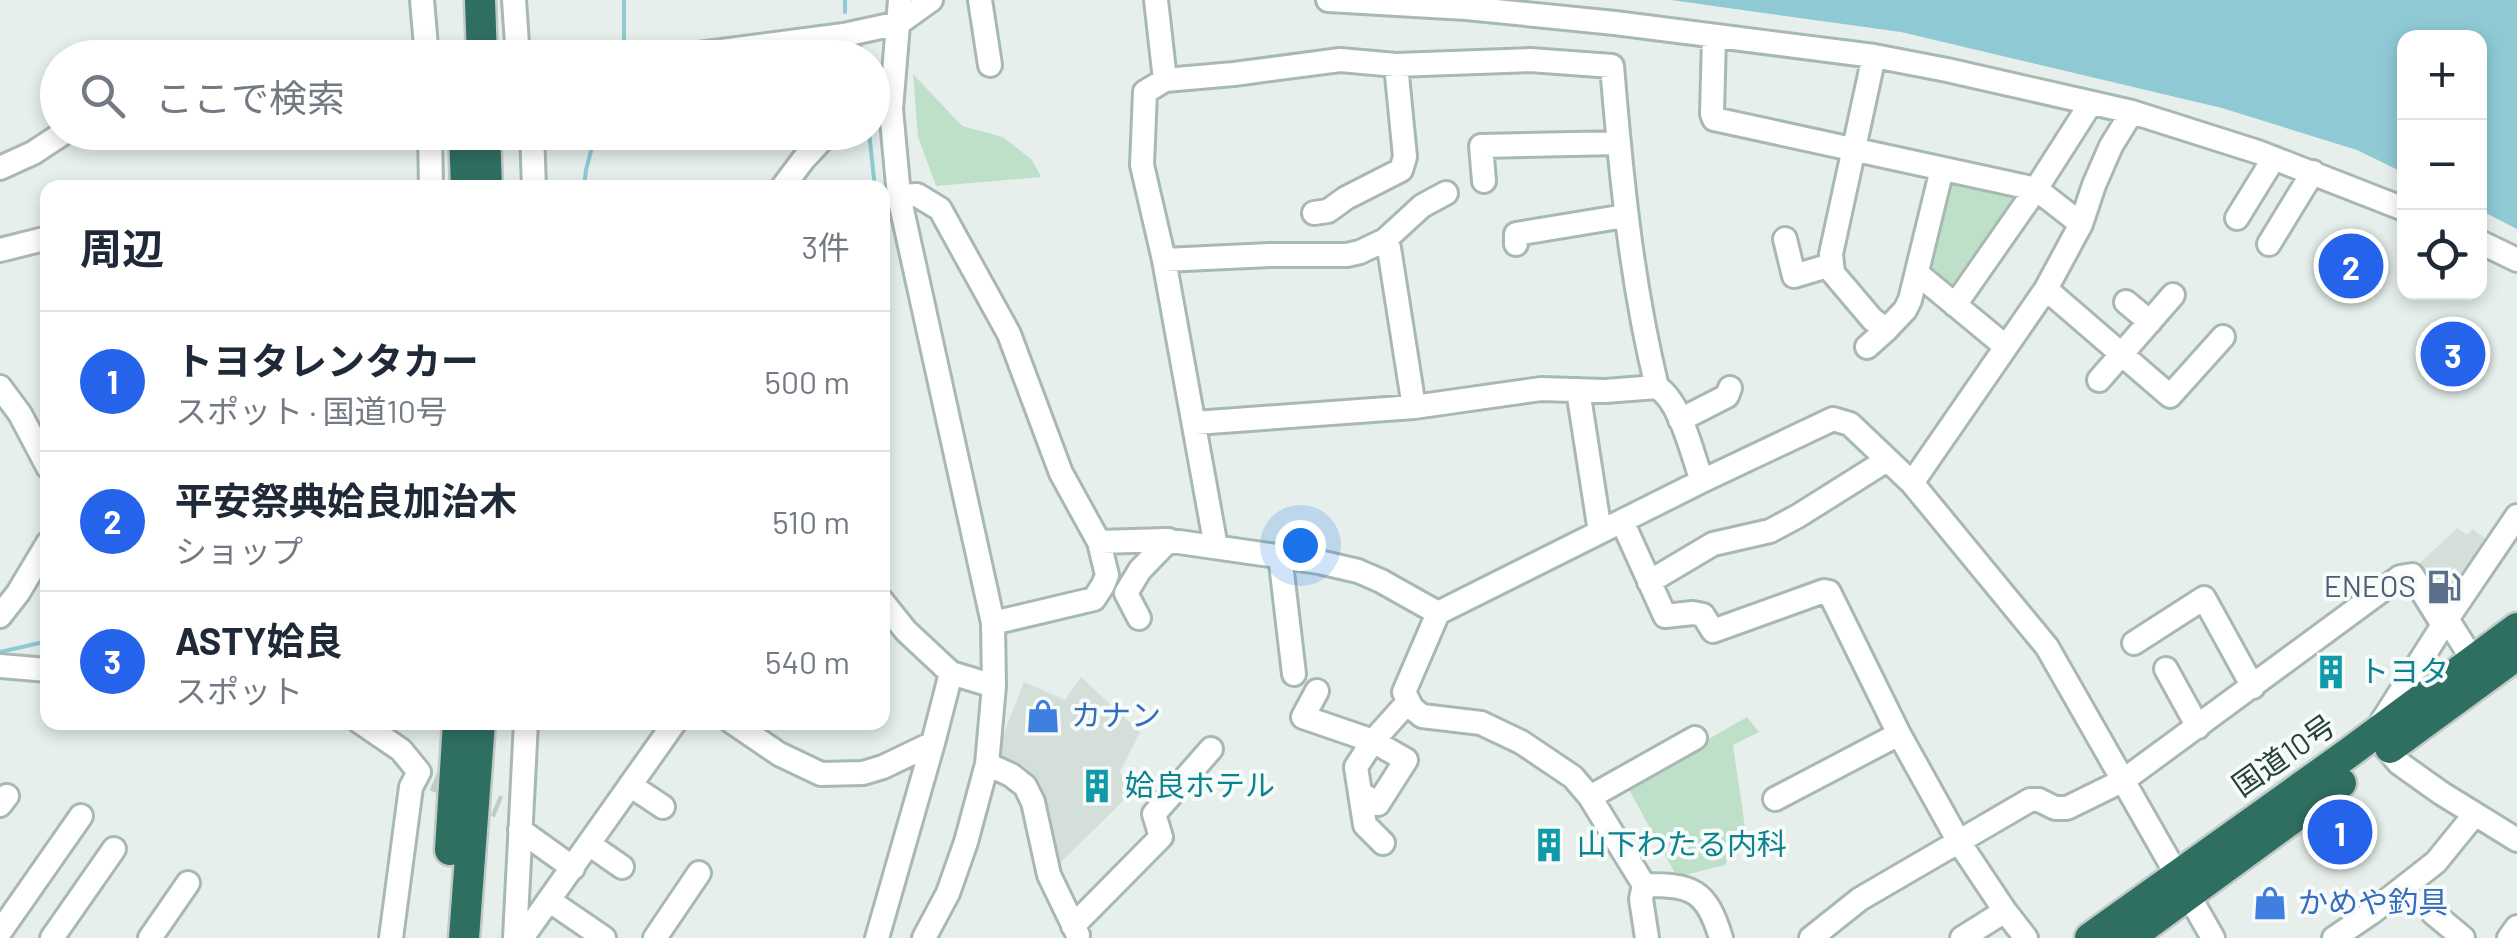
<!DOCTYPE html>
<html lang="ja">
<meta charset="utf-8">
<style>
:root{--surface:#fff;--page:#f2f2f3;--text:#1f2937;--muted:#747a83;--line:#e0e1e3;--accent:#2563eb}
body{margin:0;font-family:Barlow,"Noto Sans JP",sans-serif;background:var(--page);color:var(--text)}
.controls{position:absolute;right:30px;top:30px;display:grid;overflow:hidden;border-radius:20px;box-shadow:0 5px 15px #0003}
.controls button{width:90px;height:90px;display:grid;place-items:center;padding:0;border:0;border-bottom:2px solid var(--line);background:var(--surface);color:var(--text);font:50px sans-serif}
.you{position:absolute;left:1300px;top:545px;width:35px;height:35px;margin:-25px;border:8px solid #fff;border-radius:50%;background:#1a73e8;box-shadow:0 0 0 15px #1a73e833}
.badge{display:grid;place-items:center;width:65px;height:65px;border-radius:50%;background:var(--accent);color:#fff;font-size:32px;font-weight:700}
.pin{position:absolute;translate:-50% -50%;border:5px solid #fff;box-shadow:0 2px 10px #0006}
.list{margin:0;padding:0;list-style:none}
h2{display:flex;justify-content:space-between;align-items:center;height:130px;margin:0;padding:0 40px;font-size:42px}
h2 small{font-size:32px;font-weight:400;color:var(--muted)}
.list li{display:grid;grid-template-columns:65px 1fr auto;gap:30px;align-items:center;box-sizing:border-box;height:140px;padding:0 40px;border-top:2px solid var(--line)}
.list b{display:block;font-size:38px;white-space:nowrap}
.list p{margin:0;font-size:32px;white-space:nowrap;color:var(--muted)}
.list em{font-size:32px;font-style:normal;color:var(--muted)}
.icon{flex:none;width:55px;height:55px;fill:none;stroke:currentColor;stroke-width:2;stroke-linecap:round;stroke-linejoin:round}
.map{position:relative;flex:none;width:2517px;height:938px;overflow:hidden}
.search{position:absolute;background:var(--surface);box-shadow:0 5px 15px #0003;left:40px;top:40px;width:850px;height:110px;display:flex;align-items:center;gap:25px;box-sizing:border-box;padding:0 35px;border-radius:55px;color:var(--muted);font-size:38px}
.panel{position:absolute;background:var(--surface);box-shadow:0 5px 15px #0003;left:40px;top:180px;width:850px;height:550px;border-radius:20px}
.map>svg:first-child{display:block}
.built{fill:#d4dfda}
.green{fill:#bfe0c8}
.water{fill:#8ec9d4}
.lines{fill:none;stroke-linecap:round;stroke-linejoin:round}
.stream{stroke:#8ec9d4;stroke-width:4}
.minor-tunnel{stroke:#bfccc8;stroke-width:22;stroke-dasharray:22 11;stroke-linecap:butt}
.minor-casing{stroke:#a8b8b2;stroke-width:28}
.highway-casing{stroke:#c2cac8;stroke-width:35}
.minor{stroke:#fff;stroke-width:22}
.highway{stroke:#2f6f62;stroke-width:30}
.labels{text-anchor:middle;stroke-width:8;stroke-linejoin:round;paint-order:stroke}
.service-label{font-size:30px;fill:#4e5e75;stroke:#f7fbf9;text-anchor:end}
.culture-label{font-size:30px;fill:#0d838f;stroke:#f7fbf9;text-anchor:start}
.shop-label{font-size:30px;fill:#366cbe;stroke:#f7fbf9;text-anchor:start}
.street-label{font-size:30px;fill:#24423a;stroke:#f7fbf9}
</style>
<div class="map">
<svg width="2517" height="938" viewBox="0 0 2517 938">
<rect width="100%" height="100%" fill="#e6efeb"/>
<path class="built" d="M 2457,528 L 2467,535 L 2473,529 L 2487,540 L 2444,607 L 2416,567 Z
M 1081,677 L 1140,732 L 1120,771 L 1129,795 L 1058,865 L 995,756 L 1024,682 L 1065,700 Z"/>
<path class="green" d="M 913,74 L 962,126 L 1003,137 L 1032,160 L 1041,177 L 936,186 L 918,137 Z
M 1948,178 L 2010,193 L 2018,202 L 1952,290 L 1926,270 Z
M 1747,717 L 1759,732 L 1733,745 L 1745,827 L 1725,865 L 1677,877 L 1627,786 Z"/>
<path class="water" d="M 1671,0 L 2517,0 L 2517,229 L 2480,210 L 2480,38 L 2404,38 L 2404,173 L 2357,150 L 2222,108 L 1901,32 Z"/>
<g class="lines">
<path class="stream" d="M 624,0 L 624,51
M 845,0 L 845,12
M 860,45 L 862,58
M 869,132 L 875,188
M 584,188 L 586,170 L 596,132
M 0,652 L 48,641"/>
<path class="minor-tunnel" d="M 434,780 L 499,807"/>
<g class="minor-casing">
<path id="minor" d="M 422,0 L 427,58
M 514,0 L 518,58
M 900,0 L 891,109 L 899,196 L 993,623 L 994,686 L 987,764 L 966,842 L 948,893 L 924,938
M 980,0 L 990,65
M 1156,0 L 1165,80
M 1328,0 L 1466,8 L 1615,23 L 1874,56 L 1947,70 L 2132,112 L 2258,152 L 2404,209
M 1714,36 L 1712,114 L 1714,119 L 2036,189 L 2081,224
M 1874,56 L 1831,254 L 1833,273 L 1872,319 L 1886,330 L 1905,310 L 1910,300 L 1942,169
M 668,58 L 844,35 L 899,23 L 931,0
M 430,132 L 431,188
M 532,132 L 534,188
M 0,168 L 33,153 L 65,132
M 1484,181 L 1481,146 L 1619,143
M 782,188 L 803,160 L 829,132
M 899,196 L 917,195 L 940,209 L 1009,334 L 1061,473 L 1099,542 L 1107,575 L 1103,585 L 1094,599 L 993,623
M 1314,213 L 1328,211 L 1346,198 L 1401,170 L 1405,157 L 1396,65
M 2237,218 L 2274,158
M 1785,239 L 1794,276 L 1831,265
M 1385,240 L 1389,248 L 1414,407
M 2480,242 L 2517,260
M 1516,244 L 1516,234 L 1625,216
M 2269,244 L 2313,172
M 0,250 L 48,238
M 1164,260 L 1270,255 L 1347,255 L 1360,252 L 1385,240 L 1422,206 L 1446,193
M 1918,274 L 2005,346
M 2046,289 L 2170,396 L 2223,337
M 2126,302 L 2150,322
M 1955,305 L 2036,189 L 2091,103
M 1867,347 L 1886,330
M 2099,380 L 2173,295
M 0,387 L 20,414 L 48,467
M 1578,390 L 1600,532
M 1680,420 L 1727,396 L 1730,388
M 1195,423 L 1414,407 L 1541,389 L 1605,391 L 1657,387
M 1912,483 L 2046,289 L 2081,224 L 2094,185 L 2111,146 L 2132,112
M 2517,516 L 2443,625 L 2374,734 L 2399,763 L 2441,793 L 2517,840
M 1622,521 L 1665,616 L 1693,613 L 1703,615 L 1713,631 L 1824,591 L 1829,592 L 1899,734 L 1959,842 L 2005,911 L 1962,938
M 1099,542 L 1165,540 L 1319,562 L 1358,571 L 1381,581 L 1438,613
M 1216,547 L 1164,260 L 1142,165 L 1145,92 L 1165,80 L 1234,74 L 1340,60 L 1396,65 L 1530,60 L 1612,66 C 1621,174 1631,281 1657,387 C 1681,402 1692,454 1702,481
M 1280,555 L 1294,674
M 1649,582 L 1713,544 L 1770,531 L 1798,516 L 1887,460
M 882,601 L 906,631 L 951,673 L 994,686
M 0,616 L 18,593 L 48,543
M 1139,618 L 1126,593 L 1140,570 L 1169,540
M 2447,619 L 2480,671
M 2134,643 L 2204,598 L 2253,687
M 0,666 L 48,670
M 2166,669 L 2198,727
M 1317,691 L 1303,717 L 1373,741 L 1406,760 L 1378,804 L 1360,793 L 1356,767 L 1373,741 L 1408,702
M 360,722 L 401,750 L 419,772 L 411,787 L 391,938
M 732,722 L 779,754 L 821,774 L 863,773 L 883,767 L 933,743
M 987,764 L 1011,775 L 1025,786 L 1033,802 L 1049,875 L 1078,935
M 630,785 L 663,807
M 1360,793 L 1365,825 L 1383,843
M 1590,797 L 1695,738
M 1775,799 L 1899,734
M 0,805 L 7,796
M 520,830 L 573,868
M 589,844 L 622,867
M 1644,885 C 1692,885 1706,889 1721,938
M 550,901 L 604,938
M 2005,911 L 2026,938
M 2433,913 L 2463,938
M 1073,926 L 1161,837 L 1154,814 L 1211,749
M 0,932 L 81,816
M 52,938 L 114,849
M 150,938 L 188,883
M 515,938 L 526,722
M 522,938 L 675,722
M 655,938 L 699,873
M 877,938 L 933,743 L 951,673
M 1647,938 L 1641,899 L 1644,885 L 1590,797 L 1573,777 L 1521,742 L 1481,723 L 1422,716 L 1412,708 L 1404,692 L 1438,613 L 1702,481 L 1833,419 L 1850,424 L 1912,483 L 2047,647 L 2213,938
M 1811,938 L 1860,899 L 2030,800 L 2039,800 L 2055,808 L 2067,808 L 2124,780 L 2400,577 L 2412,575 L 2443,625
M 2334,938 L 2371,913 L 2436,862 L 2475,814
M 2509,938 L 2517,927"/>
</g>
<g class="highway-casing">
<path id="highway" d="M 480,0 L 482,58
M 464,132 L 466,188
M 485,132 L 487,188
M 2390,748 L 2517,655
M 450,850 L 458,722
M 464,938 L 480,722
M 2090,938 L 2350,752 L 2517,628
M 2129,938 L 2341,783"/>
</g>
<use href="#minor" class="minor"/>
<use href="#highway" class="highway"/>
</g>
<defs>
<g id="fuel-bare" transform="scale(2.7)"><path d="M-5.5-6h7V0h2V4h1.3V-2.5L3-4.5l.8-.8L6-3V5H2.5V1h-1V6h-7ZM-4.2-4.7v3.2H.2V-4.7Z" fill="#5c6f8a" stroke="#f7fbf9" stroke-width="2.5" paint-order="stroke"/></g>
<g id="building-bare" transform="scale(2.7)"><path d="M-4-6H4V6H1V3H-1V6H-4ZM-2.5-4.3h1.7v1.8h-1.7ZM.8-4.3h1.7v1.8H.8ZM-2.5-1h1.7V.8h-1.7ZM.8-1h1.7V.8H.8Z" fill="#0f9aa8" stroke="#f7fbf9" stroke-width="2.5" paint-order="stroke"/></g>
<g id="shop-bare" transform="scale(2.7)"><path d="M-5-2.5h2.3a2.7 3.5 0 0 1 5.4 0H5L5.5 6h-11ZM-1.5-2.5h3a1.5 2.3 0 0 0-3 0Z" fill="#3f7fe0" stroke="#f7fbf9" stroke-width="2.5" paint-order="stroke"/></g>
</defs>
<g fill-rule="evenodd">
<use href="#fuel-bare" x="2444" y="587"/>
<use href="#building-bare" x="2331" y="672"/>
<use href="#shop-bare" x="1043" y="716"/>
<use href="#building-bare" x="1097" y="786"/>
<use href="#building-bare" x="1549" y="845"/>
<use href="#shop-bare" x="2270" y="903"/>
</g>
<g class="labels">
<g class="service-label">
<text x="2416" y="597">ENEOS</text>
</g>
<g class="culture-label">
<text x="2359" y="682">トヨタ</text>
<text x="1125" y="796">姶良ホテル</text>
<text x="1577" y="855">山下わたる内科</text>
</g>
<g class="shop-label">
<text x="1071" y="726">カナン</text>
<text x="2298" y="913">かめや釣具</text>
</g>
<g class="street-label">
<text transform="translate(2284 756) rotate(-35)" y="10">国道10号</text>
</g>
</g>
</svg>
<div class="controls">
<button>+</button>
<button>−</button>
<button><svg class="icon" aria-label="locate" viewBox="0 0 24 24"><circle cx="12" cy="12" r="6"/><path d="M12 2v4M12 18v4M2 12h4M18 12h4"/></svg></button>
</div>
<div class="you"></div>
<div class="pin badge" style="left:2340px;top:832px">1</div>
<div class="pin badge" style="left:2351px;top:266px">2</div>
<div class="pin badge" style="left:2453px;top:354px">3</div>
<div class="search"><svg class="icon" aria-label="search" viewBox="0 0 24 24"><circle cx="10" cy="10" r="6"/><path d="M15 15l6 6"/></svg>ここで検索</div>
<section class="panel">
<h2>周辺<small>3件</small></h2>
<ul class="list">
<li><span class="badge">1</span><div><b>トヨタレンタカー</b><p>スポット · 国道10号</p></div><em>500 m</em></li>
<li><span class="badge">2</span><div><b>平安祭典姶良加治木</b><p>ショップ</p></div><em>510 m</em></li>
<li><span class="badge">3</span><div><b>ASTY姶良</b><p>スポット</p></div><em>540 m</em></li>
</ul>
</section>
</div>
